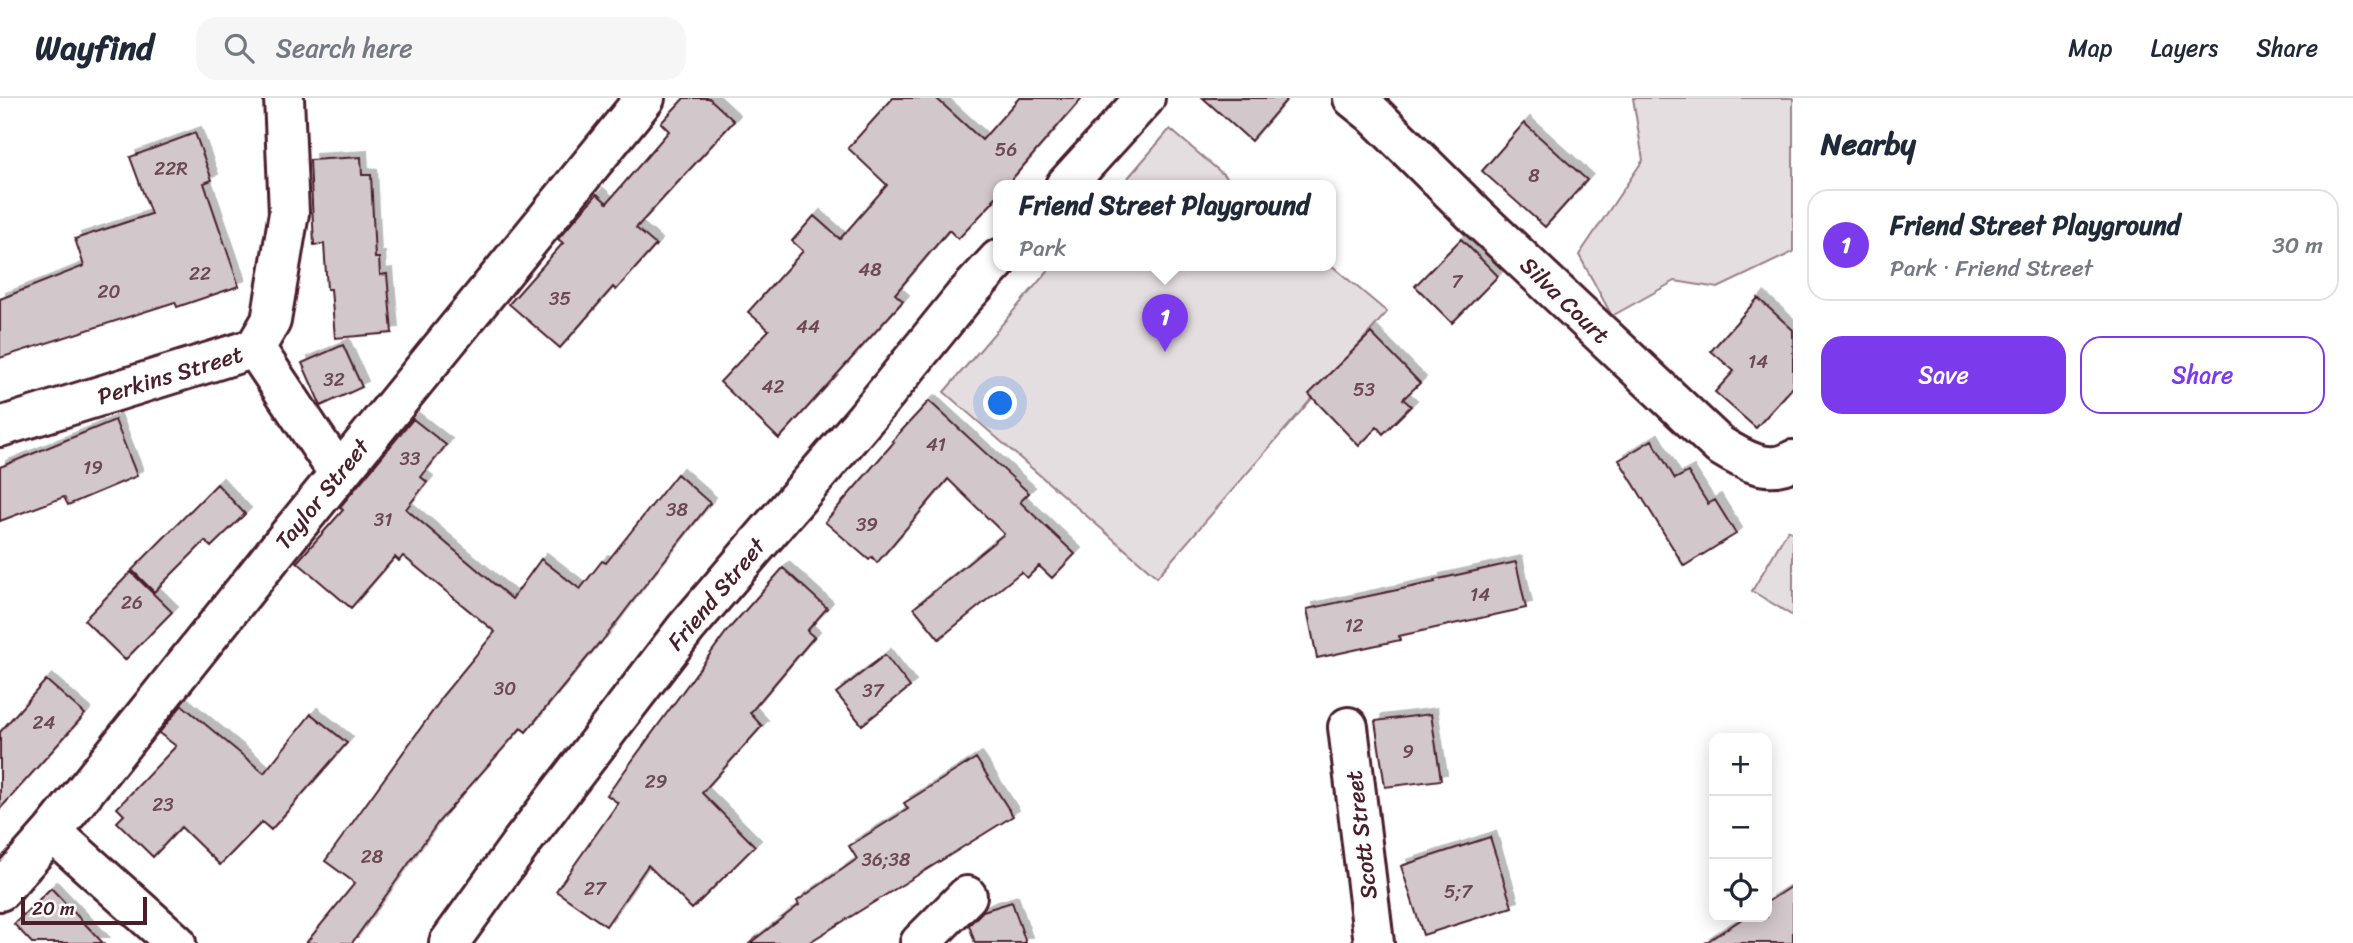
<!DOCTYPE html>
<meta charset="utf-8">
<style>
:root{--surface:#fff;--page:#f6f6f7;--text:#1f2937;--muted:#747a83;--line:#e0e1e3;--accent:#7c3aed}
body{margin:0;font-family:Sriracha,sans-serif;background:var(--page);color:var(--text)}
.controls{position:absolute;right:21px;bottom:21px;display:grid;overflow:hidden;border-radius:14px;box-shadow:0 4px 18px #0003}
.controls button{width:63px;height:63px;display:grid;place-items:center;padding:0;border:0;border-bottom:2px solid var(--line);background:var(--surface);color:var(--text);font:35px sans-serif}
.scale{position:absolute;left:21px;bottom:18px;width:126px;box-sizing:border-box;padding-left:7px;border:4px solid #4a1f2b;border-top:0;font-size:19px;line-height:24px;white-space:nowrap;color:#4a1f2b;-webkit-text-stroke:5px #fff;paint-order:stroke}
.you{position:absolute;left:1001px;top:306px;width:24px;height:24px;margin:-18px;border:5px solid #fff;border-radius:50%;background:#1a73e8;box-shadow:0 0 0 10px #1a73e833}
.badge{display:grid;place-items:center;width:46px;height:46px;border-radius:50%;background:var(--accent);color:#fff;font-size:23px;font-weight:700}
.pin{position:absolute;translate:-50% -58px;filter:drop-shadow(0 2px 4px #0008)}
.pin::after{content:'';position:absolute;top:37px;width:24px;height:21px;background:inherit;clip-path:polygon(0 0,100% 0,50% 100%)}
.popup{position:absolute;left:993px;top:82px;width:343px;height:91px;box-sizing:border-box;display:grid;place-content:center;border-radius:14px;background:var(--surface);filter:drop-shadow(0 2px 5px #0005);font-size:23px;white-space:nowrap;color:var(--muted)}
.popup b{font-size:26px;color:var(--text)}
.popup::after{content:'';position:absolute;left:50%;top:100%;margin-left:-14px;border:14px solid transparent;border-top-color:var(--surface)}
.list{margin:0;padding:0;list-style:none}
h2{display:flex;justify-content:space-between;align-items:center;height:91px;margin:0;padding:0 28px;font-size:30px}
h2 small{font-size:23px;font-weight:400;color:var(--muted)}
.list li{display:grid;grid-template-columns:46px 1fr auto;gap:21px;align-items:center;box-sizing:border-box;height:112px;margin:0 14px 14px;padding:0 14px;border:2px solid var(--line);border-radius:21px}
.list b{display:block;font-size:26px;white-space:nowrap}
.list p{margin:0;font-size:23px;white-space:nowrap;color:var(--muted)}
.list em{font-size:23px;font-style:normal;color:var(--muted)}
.actions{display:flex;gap:14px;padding:21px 28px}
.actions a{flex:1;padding:16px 0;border:2px solid var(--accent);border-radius:21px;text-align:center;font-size:24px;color:var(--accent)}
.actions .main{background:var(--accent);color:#fff}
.icon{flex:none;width:38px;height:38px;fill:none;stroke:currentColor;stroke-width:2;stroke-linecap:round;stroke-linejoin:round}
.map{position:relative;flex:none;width:1793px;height:845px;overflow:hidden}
header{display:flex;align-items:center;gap:42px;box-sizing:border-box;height:98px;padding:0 35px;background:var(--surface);border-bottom:2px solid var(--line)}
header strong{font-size:33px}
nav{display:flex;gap:38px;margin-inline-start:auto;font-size:24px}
.search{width:490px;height:63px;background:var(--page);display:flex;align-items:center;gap:18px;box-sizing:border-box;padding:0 24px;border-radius:21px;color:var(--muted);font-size:26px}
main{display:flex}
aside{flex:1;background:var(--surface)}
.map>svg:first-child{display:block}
.green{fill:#e5dee0;stroke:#987e86;stroke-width:2}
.building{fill:#d2c7cb;stroke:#4a1f2b;stroke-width:2;filter:url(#shadow)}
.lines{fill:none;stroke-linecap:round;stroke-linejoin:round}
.street-casing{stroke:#4a1f2b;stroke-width:44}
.street{stroke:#fff;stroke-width:38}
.labels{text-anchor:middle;stroke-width:7;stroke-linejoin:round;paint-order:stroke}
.number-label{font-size:19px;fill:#6c4953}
.street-label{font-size:23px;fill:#4a1f2b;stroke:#fff}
</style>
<header>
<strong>Wayfind</strong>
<div class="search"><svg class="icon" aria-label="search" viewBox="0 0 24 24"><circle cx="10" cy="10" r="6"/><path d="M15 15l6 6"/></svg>Search here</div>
<nav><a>Map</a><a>Layers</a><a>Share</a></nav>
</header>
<main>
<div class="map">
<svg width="1793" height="845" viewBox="0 0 1793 845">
<defs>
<filter id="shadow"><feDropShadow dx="6" dy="-6" stdDeviation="0" flood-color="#0004"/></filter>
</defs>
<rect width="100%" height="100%" fill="#fff"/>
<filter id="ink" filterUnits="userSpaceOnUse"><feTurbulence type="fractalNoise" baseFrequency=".0143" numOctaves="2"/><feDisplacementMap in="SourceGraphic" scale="14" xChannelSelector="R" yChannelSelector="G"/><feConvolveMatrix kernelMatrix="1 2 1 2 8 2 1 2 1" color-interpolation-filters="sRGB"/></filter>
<g filter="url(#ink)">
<path class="green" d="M 1633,0 L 1793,0 L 1793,154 L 1718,190 L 1675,183 L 1612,218 L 1579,157 L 1643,62 Z
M 1170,31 L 1237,88 L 1121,88 Z
M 1331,167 L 1387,214 L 1157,479 L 944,294 L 1052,168 Z
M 1788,432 L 1793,435 L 1793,518 L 1752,493 Z"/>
<path class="building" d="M 684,0 L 709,0 L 734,23 L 636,130 L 656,147 L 616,192 L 613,189 L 560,250 L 509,206 L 563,145 L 558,141 L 597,96 L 607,105 L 669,33 L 661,25 Z
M 893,0 L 936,0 L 982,42 L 1019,0 L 1082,0 L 1006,88 L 999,88 L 999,96 L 993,102 L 994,103 L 958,141 L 949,132 L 895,196 L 903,203 L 779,341 L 720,284 L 769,232 L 748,214 L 803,153 L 792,143 L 814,118 L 840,141 L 887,87 L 848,50 Z
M 1203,0 L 1288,0 L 1251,43 Z
M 1524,25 L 1587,82 L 1545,129 L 1482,73 Z
M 195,35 L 212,82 L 204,85 L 239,188 L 177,209 L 175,204 L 0,260 L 0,201 L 84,168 L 75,141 L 151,116 L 130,59 Z
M 361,59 L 362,77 L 371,77 L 375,160 L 379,160 L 380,177 L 387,176 L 392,235 L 335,240 L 331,191 L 327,191 L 324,146 L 314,147 L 310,62 Z
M 1461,141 L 1498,178 L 1452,225 L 1415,188 Z
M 1758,200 L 1793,232 L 1793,289 L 1756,330 L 1715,294 L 1734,273 L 1711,253 Z
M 1371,235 L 1420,285 L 1403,301 L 1411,308 L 1383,336 L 1377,329 L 1359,348 L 1309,296 Z
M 343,247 L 362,289 L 321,308 L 302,265 Z
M 929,303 L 1029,395 L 1020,404 L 1075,456 L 1052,480 L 1039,468 L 1027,480 L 1021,474 L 939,541 L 914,510 L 1004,436 L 948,381 L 877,465 L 872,459 L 869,462 L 825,424 L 894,344 L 892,343 Z
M 413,321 L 446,347 L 421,379 L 427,384 L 406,411 L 512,501 L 541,461 L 580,491 L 602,463 L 606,465 L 677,376 L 710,405 L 641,492 L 600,546 L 599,545 L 526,634 L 521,630 L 439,723 L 352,845 L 306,845 L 355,785 L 325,763 L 440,603 L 439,602 L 495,534 L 403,458 L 399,463 L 395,459 L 351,510 L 297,464 L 343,412 L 340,409 Z
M 115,322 L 137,378 L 68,407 L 64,399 L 0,423 L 0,369 Z
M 1652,342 L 1675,381 L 1688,374 L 1708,406 L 1715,402 L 1736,436 L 1684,468 L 1619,362 Z
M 217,386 L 245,416 L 211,449 L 205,443 L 154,494 L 132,472 Z
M 1516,464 L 1526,510 L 1399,538 L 1400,542 L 1317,560 L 1307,511 L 1435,484 L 1434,482 Z
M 783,470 L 827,510 L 807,533 L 814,539 L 750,615 L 762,628 L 702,695 L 755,748 L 692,811 L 648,767 L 606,828 L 556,793 L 618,705 L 607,697 L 727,533 Z
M 131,474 L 172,514 L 125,562 L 84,522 Z
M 885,557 L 910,589 L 862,627 L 836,595 Z
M 46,582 L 85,616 L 0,711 L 0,634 Z
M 182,607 L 264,675 L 311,616 L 347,645 L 271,732 L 262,724 L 220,767 L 181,729 L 153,759 L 117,724 L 124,717 L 117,710 L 176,648 L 159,635 Z
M 1431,616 L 1441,682 L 1385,689 L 1375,623 Z
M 976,660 L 1013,718 L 808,845 L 750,845 L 799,807 L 797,803 L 857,761 L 849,748 L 908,711 L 904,705 Z
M 1490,739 L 1512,809 L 1423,837 L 1401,768 Z
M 1793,787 L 1793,845 L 1705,845 L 1745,819 L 1767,819 L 1767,804 Z
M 51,790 L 103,845 L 32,845 L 14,826 Z
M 1012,804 L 1026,845 L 975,845 L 969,827 L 983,813 Z"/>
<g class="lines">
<g class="street-casing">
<path id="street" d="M 1353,0 L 1373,16 L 1474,116 L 1719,347 C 1740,360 1768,378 1793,362
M 1065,88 L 1145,0
M 255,250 L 339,376
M 0,329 L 255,250 L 271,223 L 289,115 L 284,0
M 1348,629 L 1374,845
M 52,734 L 176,845
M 0,793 L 52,734 L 281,447 L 645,0
M 449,845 L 522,744 L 686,530 L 865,321 L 963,200 L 999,161
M 920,845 L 967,798"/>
</g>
<use href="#street" class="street"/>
</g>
</g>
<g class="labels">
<g class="number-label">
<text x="1006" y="58">56</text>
<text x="171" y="77">22R</text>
<text x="1534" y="84">8</text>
<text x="870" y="178">48</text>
<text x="200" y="182">22</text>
<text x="1457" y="190">7</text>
<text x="109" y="200">20</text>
<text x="560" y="207">35</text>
<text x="808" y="235">44</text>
<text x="1758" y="270">14</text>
<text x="334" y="288">32</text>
<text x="773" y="295">42</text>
<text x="1364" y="298">53</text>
<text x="936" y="353">41</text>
<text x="410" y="367">33</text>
<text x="93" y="376">19</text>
<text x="677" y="418">38</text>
<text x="383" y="428">31</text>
<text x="867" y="433">39</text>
<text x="1480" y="503">14</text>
<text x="132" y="511">26</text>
<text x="1354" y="534">12</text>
<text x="505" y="597">30</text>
<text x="873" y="599">37</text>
<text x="44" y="631">24</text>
<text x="1408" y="660">9</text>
<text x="656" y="690">29</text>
<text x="163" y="713">23</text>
<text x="372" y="765">28</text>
<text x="886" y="768">36;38</text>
<text x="595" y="797">27</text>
<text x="1458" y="800">5;7</text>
</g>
<g class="street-label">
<text transform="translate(1565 202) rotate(44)" y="8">Silva Court</text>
<text transform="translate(170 277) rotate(-17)" y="8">Perkins Street</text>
<text transform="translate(322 396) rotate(-51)" y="8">Taylor Street</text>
<text transform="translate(716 496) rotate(-50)" y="8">Friend Street</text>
<text transform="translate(1361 737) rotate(-97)" y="8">Scott Street</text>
</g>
</g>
</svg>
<div class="controls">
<button>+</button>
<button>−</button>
<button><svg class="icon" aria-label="locate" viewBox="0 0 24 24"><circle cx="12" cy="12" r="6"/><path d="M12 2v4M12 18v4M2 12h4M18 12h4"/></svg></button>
</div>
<div class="scale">20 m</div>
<div class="you"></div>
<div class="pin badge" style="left:1165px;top:254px">1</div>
<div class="popup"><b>Friend Street Playground</b>Park</div>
</div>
<aside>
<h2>Nearby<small></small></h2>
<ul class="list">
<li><span class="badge">1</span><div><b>Friend Street Playground</b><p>Park · Friend Street</p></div><em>30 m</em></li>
</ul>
<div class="actions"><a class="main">Save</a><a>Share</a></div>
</aside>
</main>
